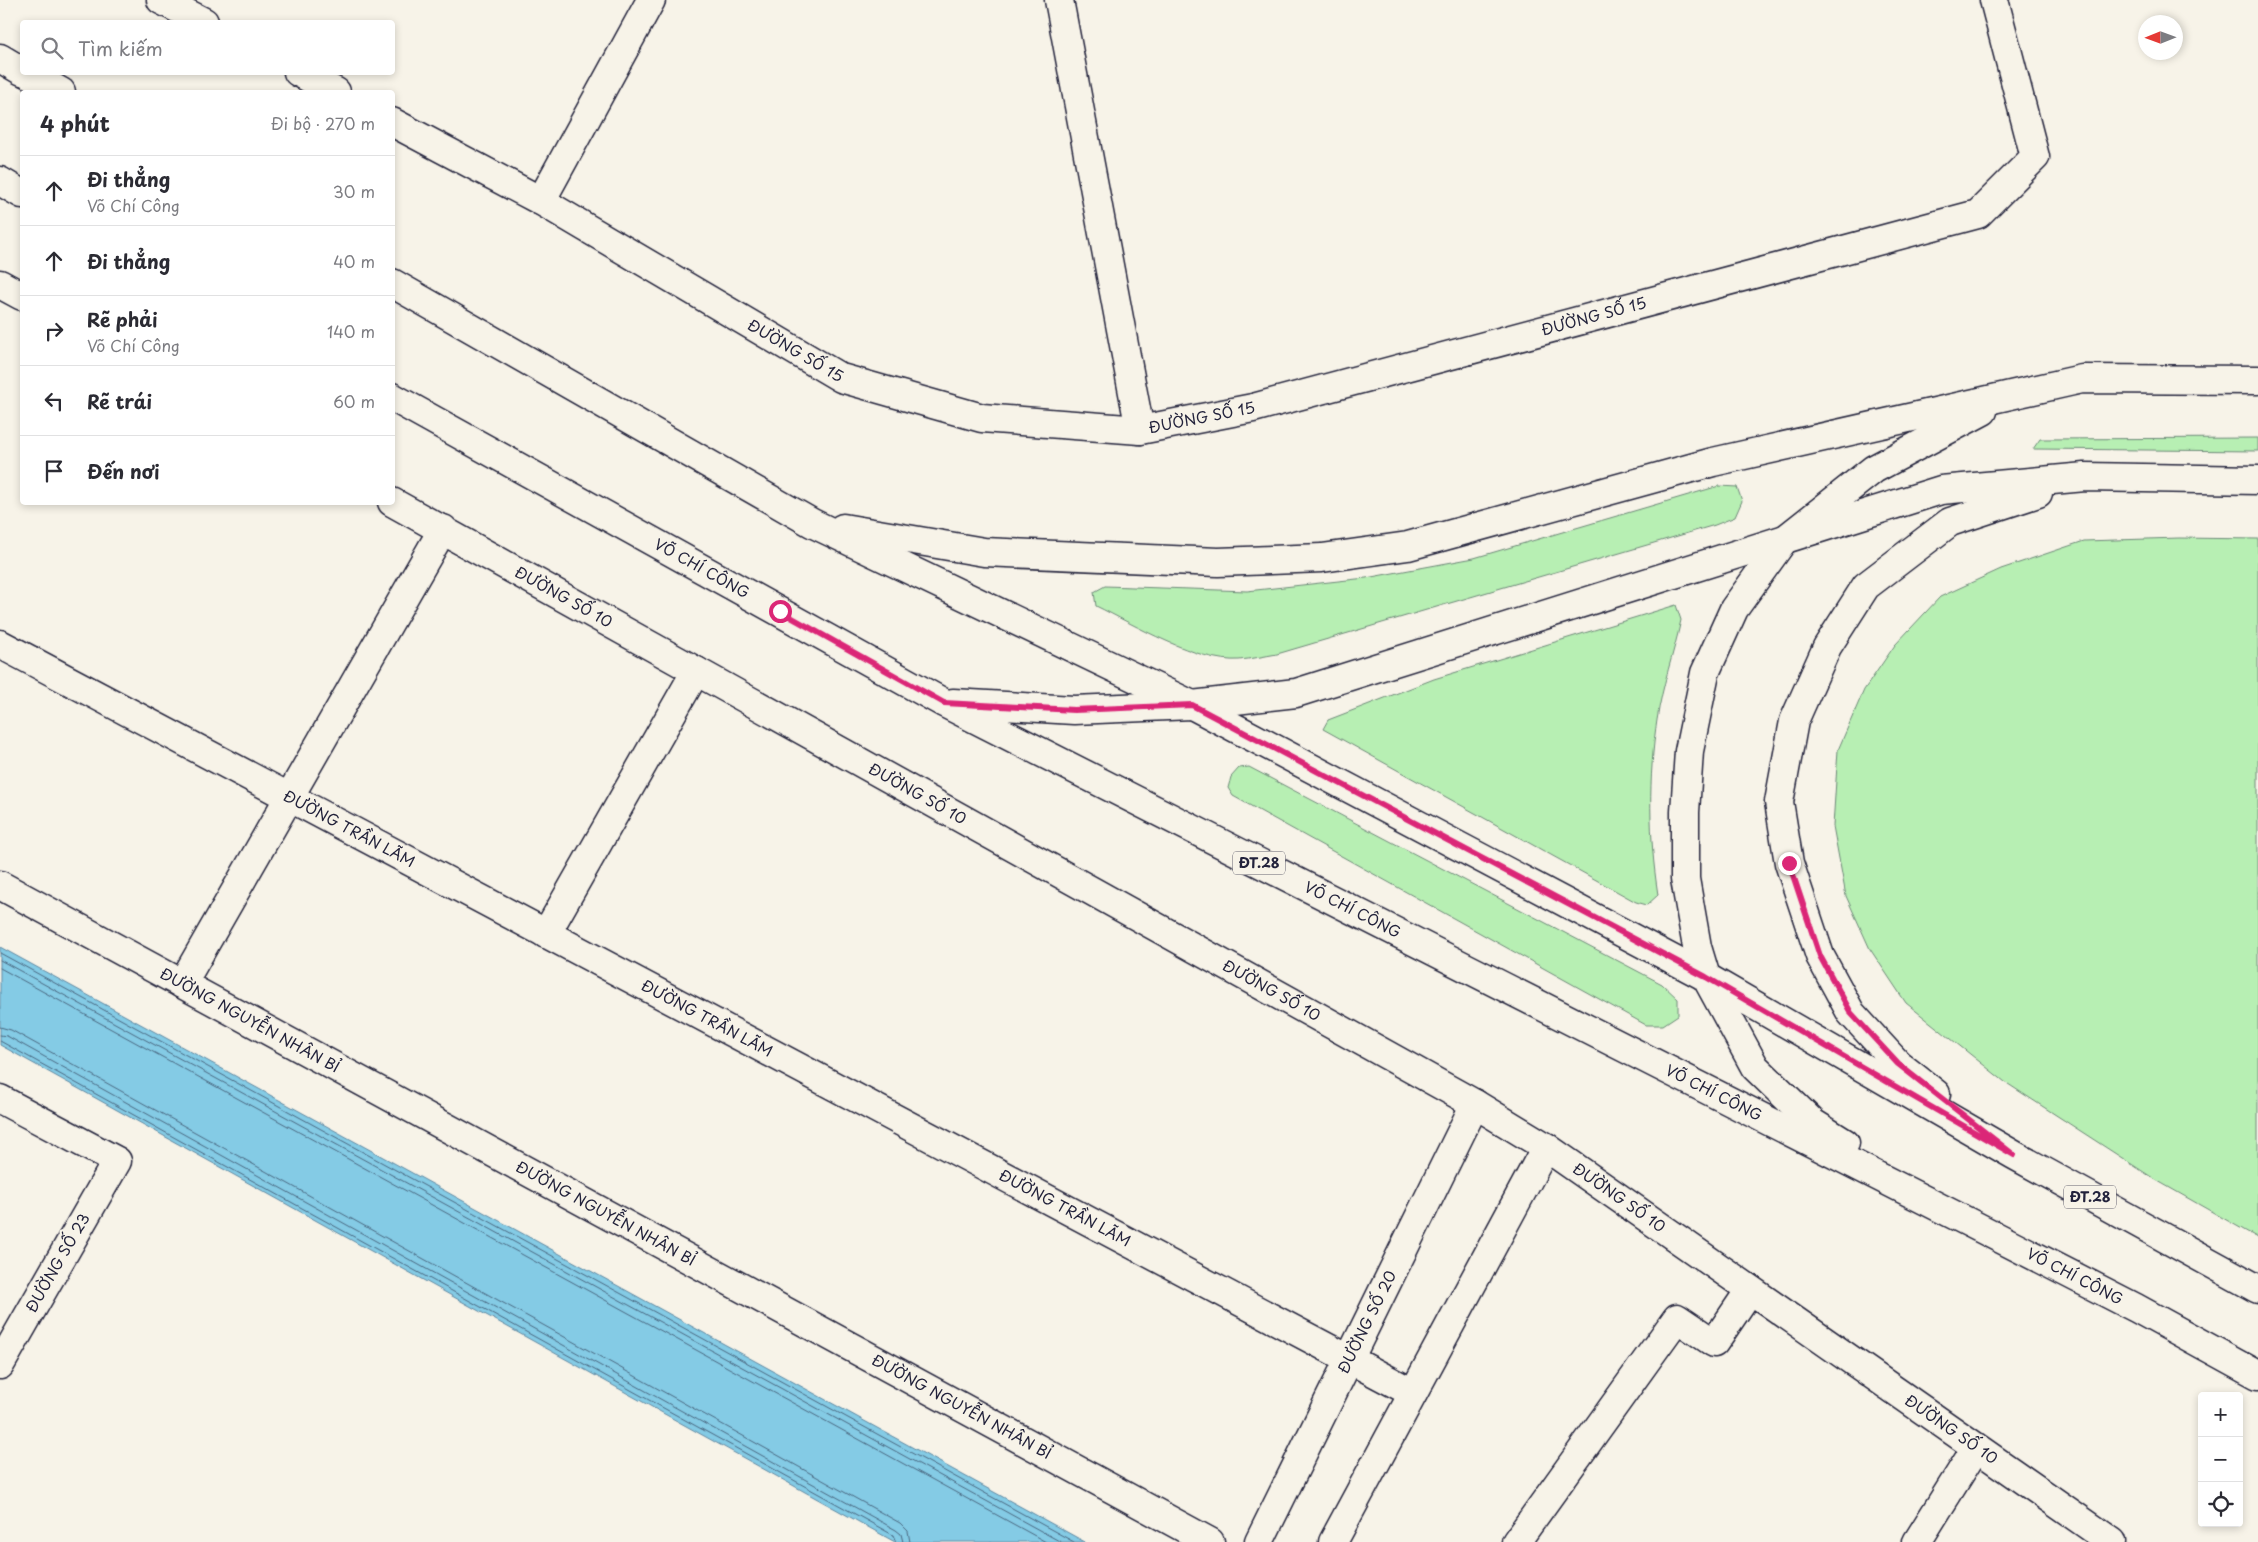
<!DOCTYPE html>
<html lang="vi">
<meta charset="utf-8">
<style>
:root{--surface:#fff;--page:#f2f2f3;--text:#2b2b33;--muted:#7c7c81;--line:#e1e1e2}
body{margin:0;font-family:"Playpen Sans",sans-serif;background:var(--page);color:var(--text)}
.controls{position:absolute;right:15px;bottom:15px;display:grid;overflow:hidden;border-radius:5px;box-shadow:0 2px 8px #0003}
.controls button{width:45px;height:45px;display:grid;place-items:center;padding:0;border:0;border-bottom:1px solid var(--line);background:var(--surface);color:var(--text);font:25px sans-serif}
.compass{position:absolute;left:2138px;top:15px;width:45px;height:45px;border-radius:50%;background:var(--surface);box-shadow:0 2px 8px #0003;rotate:269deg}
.stop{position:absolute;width:15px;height:15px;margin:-11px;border:4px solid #db2777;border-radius:50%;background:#fff}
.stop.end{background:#db2777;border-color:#fff;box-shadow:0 1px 5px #0008}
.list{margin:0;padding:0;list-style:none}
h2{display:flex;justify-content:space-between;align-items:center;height:65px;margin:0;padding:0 20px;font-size:21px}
h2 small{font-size:16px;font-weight:400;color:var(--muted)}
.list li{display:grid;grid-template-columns:32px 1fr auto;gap:15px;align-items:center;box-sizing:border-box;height:70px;padding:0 20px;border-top:1px solid var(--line)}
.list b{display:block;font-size:19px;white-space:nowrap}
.list p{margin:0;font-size:16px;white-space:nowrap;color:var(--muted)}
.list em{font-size:16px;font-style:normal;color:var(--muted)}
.icon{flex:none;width:28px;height:28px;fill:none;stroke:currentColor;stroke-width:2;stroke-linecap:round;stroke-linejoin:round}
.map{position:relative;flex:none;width:2258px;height:1542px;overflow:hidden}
.search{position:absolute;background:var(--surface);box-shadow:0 2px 8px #0003;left:20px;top:20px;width:375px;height:55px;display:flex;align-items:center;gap:12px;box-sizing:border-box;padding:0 18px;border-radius:5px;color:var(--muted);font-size:19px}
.panel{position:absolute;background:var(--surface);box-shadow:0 2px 8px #0003;left:20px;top:90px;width:375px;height:415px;border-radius:5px}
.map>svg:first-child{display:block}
.green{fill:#b7efb3;stroke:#6c8877}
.water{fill:#84cbe5;stroke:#5d87a1}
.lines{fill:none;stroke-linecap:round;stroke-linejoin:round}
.shore{stroke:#49667f;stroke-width:1}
.minor-casing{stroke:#22223b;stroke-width:31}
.major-casing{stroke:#22223b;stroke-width:31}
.minor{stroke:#f7f3e8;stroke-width:28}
.major{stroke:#f7f3e8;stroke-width:28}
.route{stroke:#db2777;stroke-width:6}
.labels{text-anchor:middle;stroke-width:4.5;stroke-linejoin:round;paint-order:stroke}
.shield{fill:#f7f3e8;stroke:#62616f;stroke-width:1}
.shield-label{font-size:14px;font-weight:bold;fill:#22223b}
.street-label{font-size:15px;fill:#22223b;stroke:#f7f3e8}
</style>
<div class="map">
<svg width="2258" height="1542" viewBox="0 0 2258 1542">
<rect width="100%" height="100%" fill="#f7f3e8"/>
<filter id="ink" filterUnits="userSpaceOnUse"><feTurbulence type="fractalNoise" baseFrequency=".02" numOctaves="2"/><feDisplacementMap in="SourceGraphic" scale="10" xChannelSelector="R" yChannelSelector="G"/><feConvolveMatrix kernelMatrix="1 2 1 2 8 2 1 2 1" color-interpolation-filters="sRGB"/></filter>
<g filter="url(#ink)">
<path class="green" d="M 2258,438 L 2258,451 L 2033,449 L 2040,439 Z
M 1719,486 L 1737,487 L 1742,501 L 1735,517 L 1715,525 L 1277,654 C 1265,656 1252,659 1239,660 C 1198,663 1133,624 1096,606 L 1094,592 L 1105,586 L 1247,591 L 1366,578 L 1474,558 Z
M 2179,538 L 2258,539 L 2258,1238 L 2156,1180 L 2005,1082 L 1906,1003 L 1870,949 L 1846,896 L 1833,826 L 1838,750 L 1864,690 L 1895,645 L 1940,597 L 2001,569 L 2084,541 Z
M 1676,605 L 1681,620 C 1674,653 1662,686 1657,720 C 1648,779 1649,836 1658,895 L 1647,905 L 1636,902 L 1323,729 L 1328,720 L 1434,679 Z
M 1249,767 L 1662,984 L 1678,999 L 1678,1015 L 1663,1025 L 1646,1025 L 1233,796 L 1228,788 L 1231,777 L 1239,768 Z"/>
<path class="water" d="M 0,947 L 1085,1542 L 895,1542 L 0,1045 Z"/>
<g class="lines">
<path class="shore" d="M 0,953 L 1074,1542
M 0,960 L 1061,1542
M 0,968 L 1046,1542
M 0,1027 L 11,1030 L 900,1523 L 908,1531 L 910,1542
M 0,1035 L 7,1036 L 896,1530 L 901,1534 L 903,1542
M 0,1041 L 893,1535 L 896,1542"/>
<g class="minor-casing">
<g id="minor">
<path d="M 161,0 L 204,22"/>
<path d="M 1059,0 L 1140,430"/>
<path d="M 298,72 L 336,92"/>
<path id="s1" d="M 392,122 L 541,201 L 841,378 L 982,418 L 1140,430 L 1253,408 L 1978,214 L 2035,157 L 1994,0"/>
<path d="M 541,201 L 651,0"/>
<path d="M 0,284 L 22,296"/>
<path id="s2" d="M 392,502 L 1475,1104 L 1546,1147 L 2112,1542"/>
<path id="s3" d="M 0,644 L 1413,1393"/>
<path id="s4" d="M 0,885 L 1210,1542"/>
<path d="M 546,934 L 696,671"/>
<path d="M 182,984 L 443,529"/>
<path d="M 0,1099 L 117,1161 L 0,1365"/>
<path id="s5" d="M 1259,1542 L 1475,1104"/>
<path d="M 1333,1542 L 1546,1147"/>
<path d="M 1516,1542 L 1677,1318 L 1714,1343 L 1750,1290"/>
<path d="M 1917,1542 L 1976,1448"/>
</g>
</g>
<g class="major-casing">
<g id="major">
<path d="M 0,58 L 22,71"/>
<path d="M 26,72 L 61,92"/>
<path d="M 0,181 L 22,194"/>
<path d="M 392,283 L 812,523 L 1192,705 L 1706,977 L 2014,1155 L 2258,1289"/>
<path id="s6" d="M 392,397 L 944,703 L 1972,1224 L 2136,1308 L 2258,1375"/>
<path d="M 843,528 L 984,552 L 1218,562 L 1322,558 L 1408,546 L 1713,462 L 2082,379 L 2258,380"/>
<path d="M 953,703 L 1074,710 L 1192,705 L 1296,693 L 1941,490 L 2085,477 L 2258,480"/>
<path d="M 1936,1094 L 1898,1064 L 1851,1013 L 1820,956 L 1789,863 L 1779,802 L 1794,721 L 1827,647 L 1866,586 L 1950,522 L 2038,493"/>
<path d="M 1845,1143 L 1813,1123 L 1755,1067 L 1706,977 L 1697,947 L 1685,879 L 1685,812 L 1689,751 L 1705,673 L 1734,609 L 1783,541 L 1874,469 L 1983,411"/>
</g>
</g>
<use href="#minor" class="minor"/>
<use href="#major" class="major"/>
</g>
</g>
<g class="lines" filter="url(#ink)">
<path class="route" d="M 780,611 L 944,703 L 1074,710 L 1192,705 L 1706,977 L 2014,1155 L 1898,1064 L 1851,1013 L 1820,956 L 1789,863"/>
</g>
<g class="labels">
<g class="shield">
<rect x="1233" y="851.5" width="52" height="23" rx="4"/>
<rect x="2064" y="1185.5" width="52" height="23" rx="4"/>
</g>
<g class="shield-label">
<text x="1259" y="868">ĐT.28</text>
<text x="2090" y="1202">ĐT.28</text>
</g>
<g class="street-label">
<text dy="5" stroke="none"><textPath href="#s1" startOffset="1290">ĐƯỜNG SỐ 15</textPath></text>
<text dy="5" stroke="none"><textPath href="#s1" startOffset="464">ĐƯỜNG SỐ 15</textPath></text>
<text dy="5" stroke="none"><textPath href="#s1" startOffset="885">ĐƯỜNG SỐ 15</textPath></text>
<text dy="5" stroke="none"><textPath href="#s6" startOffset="354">VÕ CHÍ CÔNG</textPath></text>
<text dy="5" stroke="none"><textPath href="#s2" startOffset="196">ĐƯỜNG SỐ 10</textPath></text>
<text dy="5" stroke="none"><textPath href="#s2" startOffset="601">ĐƯỜNG SỐ 10</textPath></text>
<text dy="5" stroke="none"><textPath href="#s3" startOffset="395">ĐƯỜNG TRẦN LÃM</textPath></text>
<text dy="5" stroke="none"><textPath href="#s6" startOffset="1089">VÕ CHÍ CÔNG</textPath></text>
<text dy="5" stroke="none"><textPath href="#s2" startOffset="1006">ĐƯỜNG SỐ 10</textPath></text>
<text dy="5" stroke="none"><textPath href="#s3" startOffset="800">ĐƯỜNG TRẦN LÃM</textPath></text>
<text dy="5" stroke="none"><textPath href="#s4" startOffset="284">ĐƯỜNG NGUYỄN NHÂN BỈ</textPath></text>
<text dy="5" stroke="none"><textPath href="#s6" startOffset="1494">VÕ CHÍ CÔNG</textPath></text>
<text dy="5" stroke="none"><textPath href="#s2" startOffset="1411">ĐƯỜNG SỐ 10</textPath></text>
<text dy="5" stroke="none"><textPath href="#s3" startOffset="1205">ĐƯỜNG TRẦN LÃM</textPath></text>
<text dy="5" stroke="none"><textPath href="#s4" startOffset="689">ĐƯỜNG NGUYỄN NHÂN BỈ</textPath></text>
<text transform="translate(58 1263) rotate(-60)" y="5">ĐƯỜNG SỐ 23</text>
<text dy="5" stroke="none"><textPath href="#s6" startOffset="1899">VÕ CHÍ CÔNG</textPath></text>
<text dy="5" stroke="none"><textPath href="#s5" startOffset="245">ĐƯỜNG SỐ 20</textPath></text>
<text dy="5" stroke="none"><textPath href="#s4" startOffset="1094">ĐƯỜNG NGUYỄN NHÂN BỈ</textPath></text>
<text dy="5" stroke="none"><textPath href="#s2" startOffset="1816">ĐƯỜNG SỐ 10</textPath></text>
</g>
</g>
</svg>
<div class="controls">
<button>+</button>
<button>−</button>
<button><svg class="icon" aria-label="locate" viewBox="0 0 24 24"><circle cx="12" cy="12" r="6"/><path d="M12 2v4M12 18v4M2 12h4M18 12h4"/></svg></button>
</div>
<svg class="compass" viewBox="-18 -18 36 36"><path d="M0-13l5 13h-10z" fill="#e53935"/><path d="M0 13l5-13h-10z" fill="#7c7c81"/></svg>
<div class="stop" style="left:780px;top:611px"></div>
<div class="stop end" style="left:1789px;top:863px"></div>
<div class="search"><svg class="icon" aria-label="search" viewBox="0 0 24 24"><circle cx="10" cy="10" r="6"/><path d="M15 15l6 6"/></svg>Tìm kiếm</div>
<section class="panel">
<h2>4 phút<small>Đi bộ · 270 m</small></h2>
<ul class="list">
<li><svg class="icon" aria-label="ahead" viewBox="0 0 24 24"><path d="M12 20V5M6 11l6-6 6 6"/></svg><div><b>Đi thẳng</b><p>Võ Chí Công</p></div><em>30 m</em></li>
<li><svg class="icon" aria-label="ahead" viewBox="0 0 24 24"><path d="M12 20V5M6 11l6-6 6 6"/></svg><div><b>Đi thẳng</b></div><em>40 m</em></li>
<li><svg class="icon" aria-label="right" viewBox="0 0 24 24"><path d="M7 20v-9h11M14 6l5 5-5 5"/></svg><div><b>Rẽ phải</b><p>Võ Chí Công</p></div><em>140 m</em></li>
<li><svg class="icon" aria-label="left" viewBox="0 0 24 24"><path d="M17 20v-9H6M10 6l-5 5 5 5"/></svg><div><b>Rẽ trái</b></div><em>60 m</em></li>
<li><svg class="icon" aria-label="arrive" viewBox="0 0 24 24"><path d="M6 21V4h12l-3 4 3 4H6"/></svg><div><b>Đến nơi</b></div></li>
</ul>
</section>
</div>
